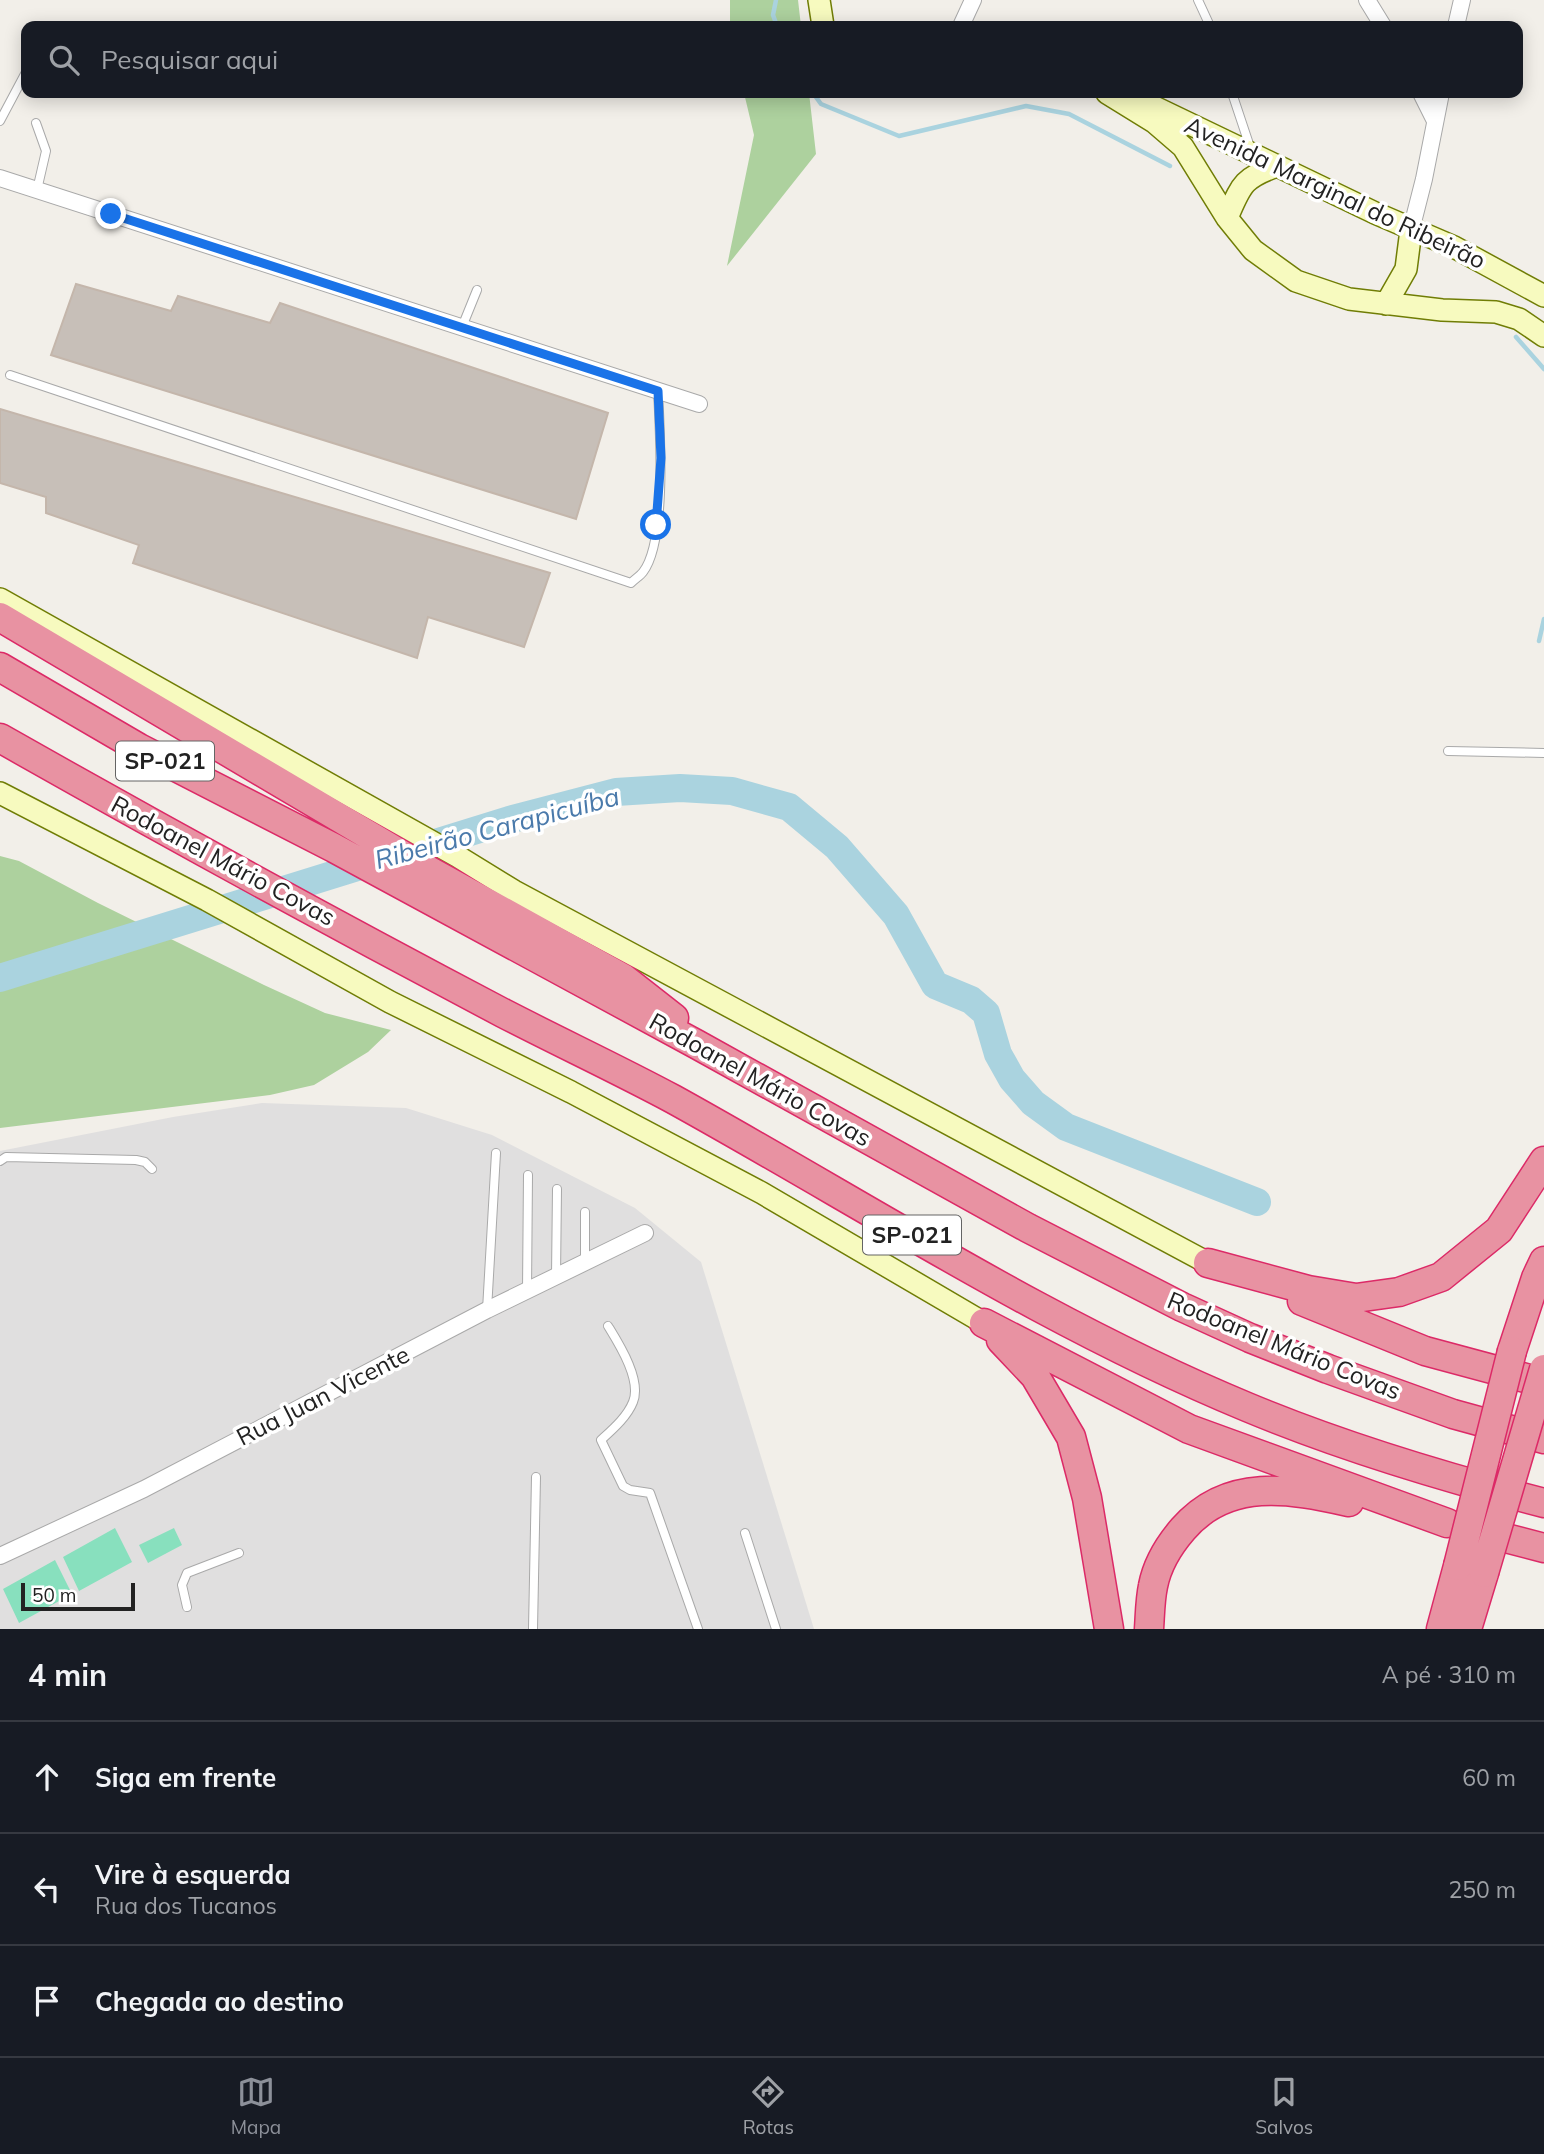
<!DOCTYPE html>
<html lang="pt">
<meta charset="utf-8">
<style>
:root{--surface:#171b24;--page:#20242c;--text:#f1f3f6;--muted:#9ea1a6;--line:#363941;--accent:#8c9099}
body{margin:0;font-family:Mulish,sans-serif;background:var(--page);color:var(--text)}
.scale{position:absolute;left:21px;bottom:18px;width:114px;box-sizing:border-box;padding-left:7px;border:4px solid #222;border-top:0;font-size:19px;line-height:24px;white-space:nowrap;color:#222;-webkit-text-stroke:5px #fff;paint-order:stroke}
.stop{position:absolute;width:21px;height:21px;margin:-16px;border:5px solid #1a73e8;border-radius:50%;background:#fff}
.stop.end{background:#1a73e8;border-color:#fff;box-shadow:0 2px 7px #0008}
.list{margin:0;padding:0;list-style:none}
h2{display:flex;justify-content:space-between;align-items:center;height:91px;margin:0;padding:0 28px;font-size:30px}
h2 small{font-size:23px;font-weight:400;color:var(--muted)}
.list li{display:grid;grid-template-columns:46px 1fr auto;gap:21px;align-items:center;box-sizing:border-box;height:112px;padding:0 28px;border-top:2px solid var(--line)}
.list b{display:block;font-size:26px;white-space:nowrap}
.list p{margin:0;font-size:23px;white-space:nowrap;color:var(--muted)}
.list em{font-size:23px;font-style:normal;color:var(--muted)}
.icon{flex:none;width:38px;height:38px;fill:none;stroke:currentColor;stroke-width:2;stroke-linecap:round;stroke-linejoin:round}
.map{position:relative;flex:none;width:1544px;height:1629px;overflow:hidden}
.search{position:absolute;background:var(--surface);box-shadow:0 4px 18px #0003;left:21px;right:21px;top:21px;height:77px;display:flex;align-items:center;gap:18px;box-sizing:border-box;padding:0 24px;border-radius:14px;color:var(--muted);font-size:26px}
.sheet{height:427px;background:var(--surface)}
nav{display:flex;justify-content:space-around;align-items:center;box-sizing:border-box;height:98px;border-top:2px solid var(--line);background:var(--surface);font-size:19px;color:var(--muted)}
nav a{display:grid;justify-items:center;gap:4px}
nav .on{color:var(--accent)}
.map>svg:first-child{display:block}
.residential{fill:#e0dfdf}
.forest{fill:#add19e}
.pitch{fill:#88e0be}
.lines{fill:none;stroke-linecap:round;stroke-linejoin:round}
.stream{stroke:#aad3df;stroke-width:4.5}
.river{stroke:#aad3df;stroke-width:28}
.building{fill:#c7bfb8;stroke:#c4b6ab;stroke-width:2}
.lane-casing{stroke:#a9a9a9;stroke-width:10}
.street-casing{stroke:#a9a9a9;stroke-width:18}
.secondary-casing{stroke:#707d05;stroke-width:24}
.highway-casing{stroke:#dc2a67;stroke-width:31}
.lane{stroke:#fff;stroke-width:8}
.street{stroke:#fff;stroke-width:16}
.secondary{stroke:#f7fabf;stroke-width:21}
.highway{stroke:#e892a2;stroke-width:28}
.highway-bridge-casing{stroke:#dc2a67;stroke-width:31;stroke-linecap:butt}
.highway-bridge{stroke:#e892a2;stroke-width:28}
.route{stroke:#1a73e8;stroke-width:9}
.labels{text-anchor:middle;stroke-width:7;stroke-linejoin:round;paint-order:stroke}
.shield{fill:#fff;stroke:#646464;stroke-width:2}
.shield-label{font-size:23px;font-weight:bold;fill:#222}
.street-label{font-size:24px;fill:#222;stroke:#fff}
.water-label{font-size:26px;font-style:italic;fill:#4a7aab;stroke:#fff}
</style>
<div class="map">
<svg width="1544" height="1629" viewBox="0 0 1544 1629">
<rect width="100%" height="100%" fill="#f2efe9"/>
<path class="residential" d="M 262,1103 L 406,1108 L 492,1135 L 635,1208 L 701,1262 L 814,1629 L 0,1629 L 0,1151 L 173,1117 Z"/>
<path class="forest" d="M 730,0 L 798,0 L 801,26 L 730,26 Z
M 744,93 L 809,93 L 816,154 L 727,266 L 754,135 Z
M 0,856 L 19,861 L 98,903 L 264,985 L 325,1013 L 391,1030 L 368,1052 L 314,1085 L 270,1095 L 0,1128 Z"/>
<path class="pitch" d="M 115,1528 L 132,1562 L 79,1591 L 63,1557 Z
M 174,1528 L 182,1545 L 148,1563 L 139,1545 Z
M 55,1560 L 72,1594 L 19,1623 L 3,1589 Z"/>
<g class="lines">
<path class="stream" d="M 776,0 L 773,15 L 777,26
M 813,93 L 821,104 L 899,136 L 1026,106 L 1069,114 L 1170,166
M 1516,337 L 1544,369
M 1539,641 L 1544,619"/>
<path class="river" d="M 0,978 L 509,820 L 616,792 L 680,788 L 732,791 L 789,807 L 837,847 L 896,915 L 935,985 L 971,1000 L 986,1013 L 998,1054 L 1012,1079 L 1033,1103 L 1066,1127 L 1257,1202"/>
</g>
<path class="building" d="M 76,284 L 171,311 L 178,296 L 270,323 L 280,303 L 608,413 L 576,519 L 51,355 Z
M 0,409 L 550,573 L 524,647 L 428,617 L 417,658 L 133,563 L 139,545 L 46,513 L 46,497 L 0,483 Z"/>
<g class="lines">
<g class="lane-casing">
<path id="lane" d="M 1198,0 L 1210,26
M 1232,93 L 1251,150
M 0,121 L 26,72
M 36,123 L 46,151 L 37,190
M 462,327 L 477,290
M 10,375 L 631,583 C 635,579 640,576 643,572 C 667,541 660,431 658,391
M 1448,751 L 1544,753
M 0,1161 L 6,1157 L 136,1160 L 145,1162 L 152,1169
M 585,1212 L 585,1262
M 556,1277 L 557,1189
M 527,1291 L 528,1175
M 487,1310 L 496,1153
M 608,1326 C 619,1344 642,1380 633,1402 C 627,1417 613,1429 601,1440 L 623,1486 L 630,1490 L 650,1493 L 698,1629
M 745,1533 L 776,1629
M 187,1607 L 182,1585 L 187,1573 L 239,1553
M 533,1629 L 536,1477"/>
</g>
<g class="street-casing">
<path id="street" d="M 1367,0 L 1383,26
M 961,26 L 973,0
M 1456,26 L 1462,0
M 1421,93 L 1435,121
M 0,178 L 699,404
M 1411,230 L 1424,179 L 1441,93
M 0,1556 L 144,1489 L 487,1310 L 645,1233"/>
</g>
<g class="secondary-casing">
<path id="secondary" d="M 819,0 L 823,26
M 1107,93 L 1154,122 L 1183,147 L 1227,218 L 1253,250 L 1296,281 L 1349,299 L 1442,310 L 1496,312 L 1519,319 L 1544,336
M 1140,100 L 1375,213 L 1454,247 L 1544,296
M 1227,218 C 1241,186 1242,178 1277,166
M 1386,304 L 1406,269 L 1411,230
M 0,599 L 457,856 L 514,891 L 1208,1263
M 0,793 L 207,900 L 390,1002 L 571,1092 L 762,1193 L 984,1323"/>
</g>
<g class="highway-casing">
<path id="highway" d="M 0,617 L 426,869 L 623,978 L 674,1018
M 0,667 L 139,748 L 334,848 L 696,1044 L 1028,1228 L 1182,1307 L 1250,1338 L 1328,1369 L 1453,1414 L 1544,1439
M 0,738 C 166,832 334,924 503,1013 C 559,1042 617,1069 673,1099 C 863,1204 1046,1324 1247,1407 C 1343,1447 1443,1477 1544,1503
M 1208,1263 L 1308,1290 L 1356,1298 L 1399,1292 L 1441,1277 L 1499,1230 L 1544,1161
M 1302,1301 L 1425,1351 L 1544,1383
M 984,1323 L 1189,1429 L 1447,1523
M 1001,1340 L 1035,1376 L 1071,1437 L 1087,1498 L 1109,1629
M 1512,1351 L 1536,1278 L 1544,1261
M 1471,1529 L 1544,1548
M 1149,1629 C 1150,1615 1150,1600 1153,1586 C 1157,1565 1170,1544 1183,1529 C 1228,1477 1290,1489 1349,1502
M 1441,1629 L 1458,1566
M 1467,1629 L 1484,1573"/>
</g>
<use href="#lane" class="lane"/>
<use href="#street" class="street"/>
<use href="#secondary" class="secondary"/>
<use href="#highway" class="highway"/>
<g class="highway-bridge-casing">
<path id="highway-bridge" d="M 1458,1566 L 1512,1351
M 1484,1573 L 1544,1369"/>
</g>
<use href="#highway-bridge" class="highway-bridge"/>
</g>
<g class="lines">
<path class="route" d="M 111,214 L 658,391 L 661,458 L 656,525"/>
</g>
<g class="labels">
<g class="shield">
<rect x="116" y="741.5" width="98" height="39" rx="5"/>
<rect x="863" y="1215.5" width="98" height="39" rx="5"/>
</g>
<g class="shield-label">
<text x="165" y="769">SP-021</text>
<text x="912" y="1243">SP-021</text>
</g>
<g class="street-label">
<text transform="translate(1335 193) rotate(25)" y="8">Avenida Marginal do Ribeirão</text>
<text transform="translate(223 861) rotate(28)" y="8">Rodoanel Mário Covas</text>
<text transform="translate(760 1080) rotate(29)" y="8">Rodoanel Mário Covas</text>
<text transform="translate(1284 1346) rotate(22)" y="8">Rodoanel Mário Covas</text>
<text transform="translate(323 1396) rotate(-27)" y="8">Rua Juan Vicente</text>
</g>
<g class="water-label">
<text transform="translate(497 828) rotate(-15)" y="9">Ribeirão Carapicuíba</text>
</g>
</g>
</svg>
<div class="scale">50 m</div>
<div class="stop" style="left:656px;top:525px"></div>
<div class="stop end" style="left:111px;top:214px"></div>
<div class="search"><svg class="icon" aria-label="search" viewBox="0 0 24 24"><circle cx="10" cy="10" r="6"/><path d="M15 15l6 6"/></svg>Pesquisar aqui</div>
</div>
<section class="sheet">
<h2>4 min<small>A pé · 310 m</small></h2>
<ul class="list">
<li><svg class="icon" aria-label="ahead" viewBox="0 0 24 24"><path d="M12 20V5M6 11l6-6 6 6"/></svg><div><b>Siga em frente</b></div><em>60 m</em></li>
<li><svg class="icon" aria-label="left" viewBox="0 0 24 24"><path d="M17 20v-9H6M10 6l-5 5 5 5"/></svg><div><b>Vire à esquerda</b><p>Rua dos Tucanos</p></div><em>250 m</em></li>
<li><svg class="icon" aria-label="arrive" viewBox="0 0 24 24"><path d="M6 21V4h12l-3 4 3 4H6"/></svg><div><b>Chegada ao destino</b></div></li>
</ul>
</section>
<nav>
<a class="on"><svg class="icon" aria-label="map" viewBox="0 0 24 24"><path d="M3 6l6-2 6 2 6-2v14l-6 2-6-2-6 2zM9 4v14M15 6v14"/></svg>Mapa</a>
<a><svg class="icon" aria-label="directions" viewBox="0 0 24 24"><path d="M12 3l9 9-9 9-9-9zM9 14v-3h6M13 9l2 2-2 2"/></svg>Rotas</a>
<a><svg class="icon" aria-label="saved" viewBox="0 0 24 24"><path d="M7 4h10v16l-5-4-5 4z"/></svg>Salvos</a>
</nav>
